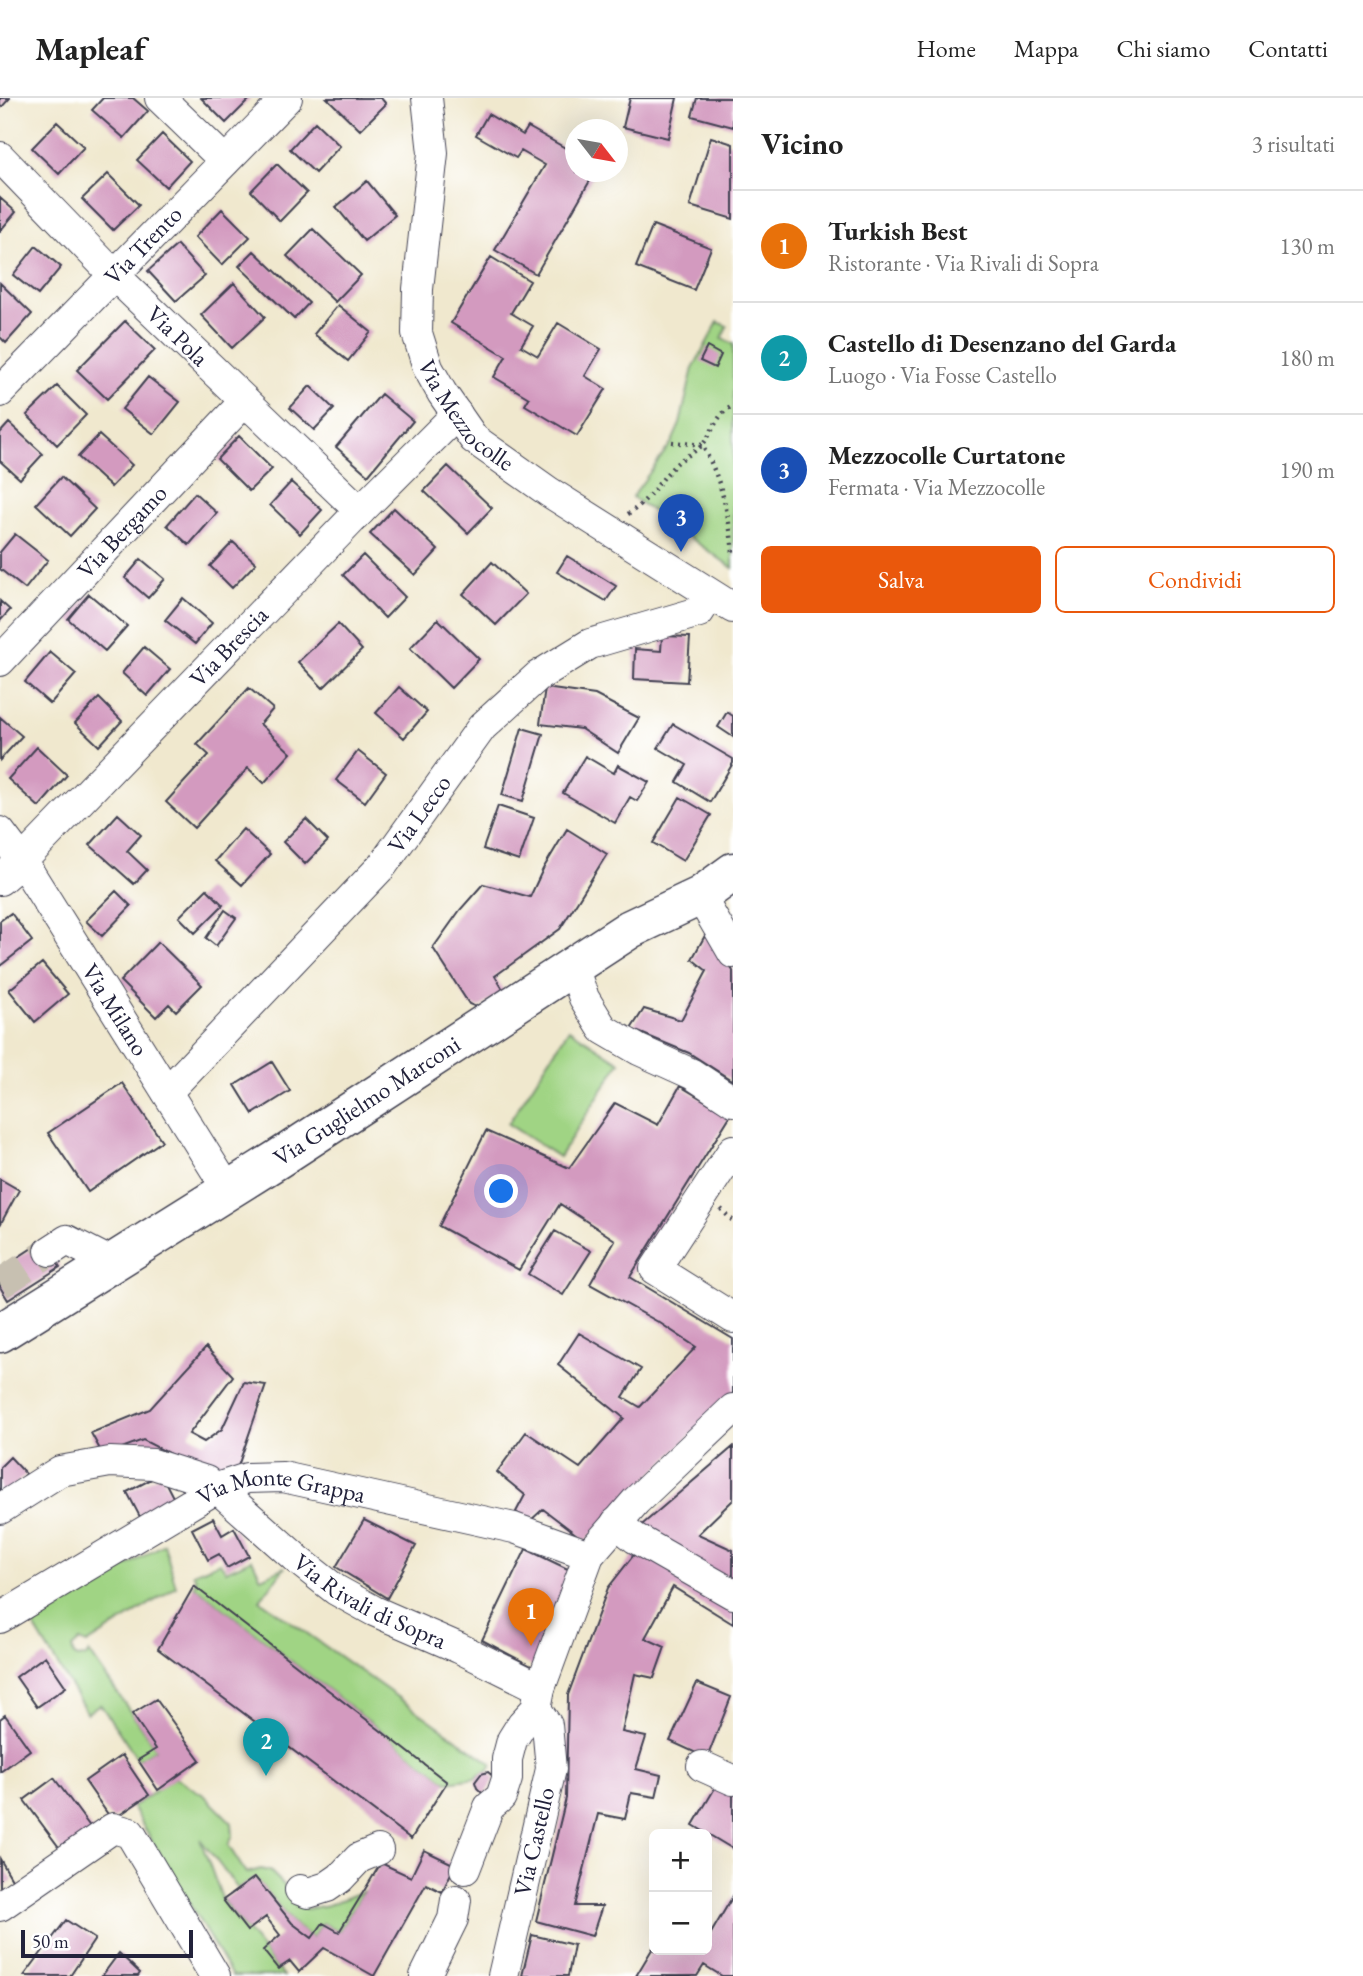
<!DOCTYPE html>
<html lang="it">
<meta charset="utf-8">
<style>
:root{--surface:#fff;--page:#f2f2f2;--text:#222;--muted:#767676;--line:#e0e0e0;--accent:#ea580c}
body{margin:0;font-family:"EB Garamond",serif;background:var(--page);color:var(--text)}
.controls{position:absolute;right:21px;bottom:21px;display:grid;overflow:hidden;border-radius:10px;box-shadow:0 7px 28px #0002}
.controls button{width:63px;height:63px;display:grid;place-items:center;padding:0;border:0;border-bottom:2px solid var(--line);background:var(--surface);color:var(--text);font:35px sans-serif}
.compass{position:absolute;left:565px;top:21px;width:63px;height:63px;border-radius:50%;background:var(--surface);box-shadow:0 7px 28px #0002;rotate:121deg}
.scale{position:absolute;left:21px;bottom:18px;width:172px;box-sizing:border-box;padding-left:7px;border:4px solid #22223b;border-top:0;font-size:19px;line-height:24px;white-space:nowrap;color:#22223b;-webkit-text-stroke:5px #fff;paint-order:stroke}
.you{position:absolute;left:502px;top:1094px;width:24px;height:24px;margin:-18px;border:5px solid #fff;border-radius:50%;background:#1a73e8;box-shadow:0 0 0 10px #1a73e833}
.badge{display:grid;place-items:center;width:46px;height:46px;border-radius:50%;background:var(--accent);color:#fff;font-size:23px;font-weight:700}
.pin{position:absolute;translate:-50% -58px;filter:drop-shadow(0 2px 4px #0008)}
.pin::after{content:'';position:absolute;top:37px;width:24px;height:21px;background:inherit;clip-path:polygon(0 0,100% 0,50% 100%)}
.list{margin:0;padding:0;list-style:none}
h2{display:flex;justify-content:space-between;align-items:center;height:91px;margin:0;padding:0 28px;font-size:30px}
h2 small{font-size:23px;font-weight:400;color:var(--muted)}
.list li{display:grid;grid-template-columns:46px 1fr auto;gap:21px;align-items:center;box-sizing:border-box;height:112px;padding:0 28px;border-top:2px solid var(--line)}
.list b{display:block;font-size:26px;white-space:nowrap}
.list p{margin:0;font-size:23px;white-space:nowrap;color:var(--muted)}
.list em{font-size:23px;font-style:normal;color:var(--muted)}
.actions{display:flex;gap:14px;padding:21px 28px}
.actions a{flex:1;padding:16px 0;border:2px solid var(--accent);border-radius:10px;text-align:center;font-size:24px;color:var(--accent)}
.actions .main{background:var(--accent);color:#fff}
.map{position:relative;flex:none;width:733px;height:1878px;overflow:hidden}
header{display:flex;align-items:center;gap:42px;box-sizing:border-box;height:98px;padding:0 35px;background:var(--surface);border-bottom:2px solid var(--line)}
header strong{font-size:33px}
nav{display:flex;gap:38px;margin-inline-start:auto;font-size:24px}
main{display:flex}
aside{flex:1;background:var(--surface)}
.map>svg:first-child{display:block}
.green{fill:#a0d484;stroke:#617b60;stroke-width:2}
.building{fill:#d39abf}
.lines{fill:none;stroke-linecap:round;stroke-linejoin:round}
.minor-tunnel{stroke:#c7c0b1;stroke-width:30;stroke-dasharray:30 15;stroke-linecap:butt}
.minor-casing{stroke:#414051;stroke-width:32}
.major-casing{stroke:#414051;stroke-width:41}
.path{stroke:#414051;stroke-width:4.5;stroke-dasharray:2 5;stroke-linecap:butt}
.minor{stroke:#fff;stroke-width:30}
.major{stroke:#fff;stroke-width:38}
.labels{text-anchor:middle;stroke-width:7;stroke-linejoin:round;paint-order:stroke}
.street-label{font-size:24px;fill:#22223b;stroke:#fff}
</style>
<header>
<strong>Mapleaf</strong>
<nav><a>Home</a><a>Mappa</a><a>Chi siamo</a><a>Contatti</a></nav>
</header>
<main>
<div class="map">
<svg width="733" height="1878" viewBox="0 0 733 1878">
<rect width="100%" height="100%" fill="#fff"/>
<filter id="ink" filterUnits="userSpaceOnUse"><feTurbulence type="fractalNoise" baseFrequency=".0143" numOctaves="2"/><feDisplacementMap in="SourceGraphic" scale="14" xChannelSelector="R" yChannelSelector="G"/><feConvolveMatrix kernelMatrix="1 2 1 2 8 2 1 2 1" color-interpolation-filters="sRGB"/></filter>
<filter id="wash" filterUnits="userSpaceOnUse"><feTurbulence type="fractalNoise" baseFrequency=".00686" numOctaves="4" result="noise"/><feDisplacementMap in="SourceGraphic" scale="28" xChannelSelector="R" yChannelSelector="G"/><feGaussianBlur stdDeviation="1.57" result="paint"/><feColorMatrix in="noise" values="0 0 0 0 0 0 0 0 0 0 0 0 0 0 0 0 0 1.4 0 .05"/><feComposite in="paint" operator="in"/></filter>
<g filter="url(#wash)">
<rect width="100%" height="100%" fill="#f0e8ce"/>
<path class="green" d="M 718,224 L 727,228 L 722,241 L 733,246 L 733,470 L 632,399 L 672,344 L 680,326 L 693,270 Z
M 569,931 L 620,964 L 559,1059 L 508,1026 Z
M 164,1446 L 176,1489 L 87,1546 L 80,1543 L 72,1550 L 74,1558 L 78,1560 L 85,1559 L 89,1554 L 156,1651 L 138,1662 L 100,1606 L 87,1615 L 32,1525 Z
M 252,1461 L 261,1480 L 285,1469 L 260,1502 L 492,1666 L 488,1674 L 481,1676 L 476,1680 L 447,1684 L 194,1488 L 196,1481 L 193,1475 L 220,1464 L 226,1473 Z
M 175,1679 L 205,1698 L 232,1725 L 233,1738 L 228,1747 L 246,1775 L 261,1771 L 270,1773 L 287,1790 L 303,1800 L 306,1811 L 328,1807 L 364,1793 L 339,1834 L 323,1825 L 312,1840 L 292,1825 L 255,1780 L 238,1791 L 200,1741 L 223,1803 L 284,1878 L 232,1878 L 132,1709 Z"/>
<g id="blocks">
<path class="building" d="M 0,0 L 10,0 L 0,11 Z
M 103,0 L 133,0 L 148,13 L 124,40 L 92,12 Z
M 201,0 L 251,0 L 226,25 Z
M 327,0 L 381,0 L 386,6 L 360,32 Z
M 630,0 L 677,0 L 668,40 L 623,29 Z
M 697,0 L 733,0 L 733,29 L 692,18 Z
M 488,16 L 523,37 L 528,29 L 576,56 L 576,74 L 595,74 L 536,176 L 495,152 L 545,67 L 521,53 L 516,60 L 476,37 Z
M 57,24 L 84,49 L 59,76 L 32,50 Z
M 315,24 L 340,48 L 315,75 L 290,51 Z
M 162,36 L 190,63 L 166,89 L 137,62 Z
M 711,39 L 733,46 L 733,121 L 690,108 Z
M 277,66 L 307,95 L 280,123 L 251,93 Z
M 108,76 L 139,107 L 113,132 L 82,101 Z
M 367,83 L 395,117 L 364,143 L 336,109 Z
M 0,100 L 16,114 L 0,133 Z
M 222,111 L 250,139 L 222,167 L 195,139 Z
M 653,127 L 711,150 L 694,192 L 636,169 Z
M 313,131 L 361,177 L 335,204 L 287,158 Z
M 177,147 L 205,178 L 176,203 L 148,173 Z
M 36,148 L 61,169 L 38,197 L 13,177 Z
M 254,153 L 309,205 L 294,221 L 239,168 Z
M 491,159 L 530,183 L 511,215 L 533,228 L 521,248 L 538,258 L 558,225 L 601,251 L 585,278 L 606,291 L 577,338 L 525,307 L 529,300 L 494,279 L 506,258 L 451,225 Z
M 0,185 L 32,216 L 6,245 L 0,239 Z
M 234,185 L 265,219 L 232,250 L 201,217 Z
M 338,207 L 371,234 L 348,263 L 314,236 Z
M 125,223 L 155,252 L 107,301 L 77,272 Z
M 707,249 L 721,257 L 715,270 L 700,263 Z
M 148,279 L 180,304 L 154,336 L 122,311 Z
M 57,288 L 86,317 L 57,347 L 27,317 Z
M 310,288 L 334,311 L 314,332 L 290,310 Z
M 381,296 L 413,323 L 368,377 L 336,349 Z
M 9,325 L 43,356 L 20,381 L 0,363 L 0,335 Z
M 99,337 L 132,367 L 111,389 L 78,359 Z
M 239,338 L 272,371 L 249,393 L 217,361 Z
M 448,368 L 492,410 L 468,435 L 424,393 Z
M 61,379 L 95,411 L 70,438 L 36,406 Z
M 291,384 L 322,412 L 300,436 L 270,407 Z
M 195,395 L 217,415 L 189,447 L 167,427 Z
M 394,410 L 438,452 L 415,477 L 370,436 Z
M 15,436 L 48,462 L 25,491 L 0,471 L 0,454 Z
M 233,444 L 256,465 L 232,490 L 210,468 Z
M 363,457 L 405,499 L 385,520 L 343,477 Z
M 567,458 L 616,488 L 606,503 L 557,474 Z
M 141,461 L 165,481 L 148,500 L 125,480 Z
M 492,464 L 526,496 L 496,527 L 463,496 Z
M 89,496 L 127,528 L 105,553 L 68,521 Z
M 183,500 L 212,525 L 195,546 L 165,522 Z
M 0,503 L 10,512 L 0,523 Z
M 438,521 L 479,561 L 451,590 L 410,550 Z
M 338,526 L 362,552 L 323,590 L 298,564 Z
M 662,538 L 690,539 L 687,584 L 634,581 L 635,551 L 661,553 Z
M 144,549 L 170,571 L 147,598 L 122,575 Z
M 50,554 L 76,576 L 50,606 L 25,584 Z
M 399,589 L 427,614 L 404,640 L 376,615 Z
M 249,590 L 273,611 L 260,626 L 291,655 L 264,685 L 248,670 L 194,730 L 166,704 L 209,657 L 197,646 Z
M 545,590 L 595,597 L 639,620 L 618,655 L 581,631 L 540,626 Z
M 99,600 L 122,623 L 99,648 L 75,625 Z
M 727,614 L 733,618 L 733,639 L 718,629 Z
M 0,619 L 22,638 L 0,662 Z
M 673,626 L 733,661 L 733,665 L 710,704 L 677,684 L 687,667 L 658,650 Z
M 522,630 L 543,636 L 523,703 L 502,697 Z
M 37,649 L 67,677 L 39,709 L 8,681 Z
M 358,653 L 386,675 L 365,704 L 336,682 Z
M 585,658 L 614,675 L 618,667 L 649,684 L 637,703 L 630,699 L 615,725 L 563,695 Z
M 680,699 L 711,717 L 683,763 L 653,745 Z
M 498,708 L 534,720 L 519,763 L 483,751 Z
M 118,716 L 141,737 L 127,753 L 147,772 L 134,786 L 90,747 Z
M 306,721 L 328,743 L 305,766 L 283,744 Z
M 243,731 L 270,756 L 242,787 L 215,763 Z
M 567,731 L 607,756 L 560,831 L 495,878 L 504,893 L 479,910 L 469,906 L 433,850 L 460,812 L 483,786 L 530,799 L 543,771 Z
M 207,791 L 223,807 L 195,835 L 179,819 Z
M 116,793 L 131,808 L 102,838 L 86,823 Z
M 225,812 L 236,820 L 216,848 L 206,840 Z
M 11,815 L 32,843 L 0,868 L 0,823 Z
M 707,834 L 733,873 L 733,983 L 689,955 L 631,931 L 644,911 L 681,922 L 707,873 L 692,861 Z
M 158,844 L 202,887 L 176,913 L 169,906 L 156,919 L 120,883 Z
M 42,865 L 68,896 L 35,924 L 9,892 Z
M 272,964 L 290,993 L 253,1016 L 235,987 Z
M 122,985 L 162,1043 L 88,1094 L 48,1035 Z
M 680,988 L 730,1018 L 630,1179 L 733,1241 L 733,1295 L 585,1443 L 543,1411 L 530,1423 L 516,1414 L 525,1397 L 497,1374 L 526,1334 L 580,1370 L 624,1320 L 558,1267 L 579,1235 L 641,1271 L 623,1299 L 640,1309 L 696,1249 L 660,1225 L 590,1186 L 615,1142 L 560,1106 L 519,1172 L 439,1128 L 486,1033 L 569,1070 L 615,1005 L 658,1027 Z
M 0,1081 L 19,1092 L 0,1127 Z
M 555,1133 L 591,1153 L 563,1197 L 528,1176 Z
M 43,1143 L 60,1169 L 8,1202 L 0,1189 L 0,1171 Z
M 206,1249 L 233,1278 L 189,1336 L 204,1344 L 222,1331 L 244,1284 L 266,1287 L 237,1371 L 221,1382 L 143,1342 L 103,1357 L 91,1335 L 150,1311 Z
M 733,1349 L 733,1402 L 698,1436 L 733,1452 L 733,1489 L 637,1431 Z
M 10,1359 L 26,1376 L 0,1403 L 0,1369 Z
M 161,1376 L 174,1401 L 140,1419 L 127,1394 Z
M 213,1420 L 222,1437 L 234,1430 L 249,1458 L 227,1470 L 219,1456 L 208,1462 L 192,1431 Z
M 364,1422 L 416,1448 L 387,1500 L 336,1469 Z
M 640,1449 L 733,1503 L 733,1526 L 673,1489 L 645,1540 L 665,1549 L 654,1580 L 635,1576 L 622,1634 L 646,1639 L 636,1671 L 661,1677 L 656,1699 L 631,1695 L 625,1721 L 598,1716 L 575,1808 L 602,1808 L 592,1838 L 536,1823 L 566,1700 L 568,1597 L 608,1490 Z
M 526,1451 L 572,1473 L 535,1570 L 482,1542 Z
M 194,1488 L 447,1684 L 411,1741 L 158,1551 Z
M 45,1558 L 66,1589 L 37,1609 L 16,1579 Z
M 697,1585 L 731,1599 L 707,1660 L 670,1643 Z
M 156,1601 L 200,1662 L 158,1692 L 138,1662 L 156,1651 L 132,1616 Z
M 5,1617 L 30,1652 L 0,1674 L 0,1621 Z
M 122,1657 L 149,1697 L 112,1722 L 85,1683 Z
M 488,1674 L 495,1680 L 485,1696 L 482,1695 L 477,1690 L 475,1684 L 481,1676 Z
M 54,1680 L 94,1734 L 64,1756 L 24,1702 Z
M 718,1685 L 733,1693 L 733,1751 L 693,1727 Z
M 424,1752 L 455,1767 L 442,1794 L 426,1786 L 374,1878 L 324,1850 L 299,1874 L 290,1863 L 278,1871 L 263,1852 L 280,1837 L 266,1819 L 247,1833 L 223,1802 L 255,1779 L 292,1825 L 312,1840 L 323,1825 L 339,1834 L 381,1765 L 411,1779 Z
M 0,1761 L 13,1783 L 0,1791 Z
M 733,1798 L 733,1878 L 722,1878 L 704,1867 L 697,1878 L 636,1878 L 654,1848 L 654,1852 L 707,1852 L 707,1842 Z
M 66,1822 L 95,1841 L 70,1878 L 24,1878 Z
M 532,1837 L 574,1847 L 568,1878 L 522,1878 Z
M 119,1855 L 140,1875 L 138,1878 L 102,1878 Z"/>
</g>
</g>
<g filter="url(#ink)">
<use href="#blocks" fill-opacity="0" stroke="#414051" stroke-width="2"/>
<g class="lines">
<path class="minor-tunnel" d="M 0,1186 L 50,1153"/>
<g class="minor-casing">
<g id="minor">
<path d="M 160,0 L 225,63"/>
<path id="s1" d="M 427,0 L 433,55 L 418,191 L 417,235 L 428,270 L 442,295 L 474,341 L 549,394 L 733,510"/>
<path id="s2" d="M 0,59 L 113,176 L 360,413"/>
<path id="s3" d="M 0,294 L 287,0"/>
<path id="s4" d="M 0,563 L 245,303"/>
<path id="s5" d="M 0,734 L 22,763 L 228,1092"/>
<path id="s6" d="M 0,782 L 22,763 L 360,413 L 457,316"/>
<path d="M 700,798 L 733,855"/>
<path d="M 573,869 L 584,900 L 603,931 L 639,952 L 692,976 L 733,1003"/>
<path id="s7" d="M 167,994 L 382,768 L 482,629 L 538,578 L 590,546 L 699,514 L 710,497"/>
<path d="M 733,1052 L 655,1171 L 733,1220"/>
<path d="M 50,1153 L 67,1142 L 112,1165"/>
<path id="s8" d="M 217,1390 L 298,1462 L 336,1492 L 374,1513 L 459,1550 L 540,1590"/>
<path d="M 0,1411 L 60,1373 L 110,1364 L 153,1366 L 206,1383"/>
<path d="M 616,1425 L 635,1440 L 733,1496"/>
<path id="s9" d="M 0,1520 L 217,1390 L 247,1380 L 283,1379 L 514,1430 L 589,1457"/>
<path d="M 702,1668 L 733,1682"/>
<path d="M 465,1771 L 489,1709 L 501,1699 L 507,1681 L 507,1661 L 512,1642 L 522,1626 L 536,1611 L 540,1590 L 589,1457 L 636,1403 L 733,1311"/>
<path d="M 300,1792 L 308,1795 L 327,1789 L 340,1780 L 359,1760 L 378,1752"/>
<path d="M 0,1808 L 113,1730 L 130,1735 L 215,1878"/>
<path d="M 425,1878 L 453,1821 L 456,1802"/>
<path id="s10" d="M 503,1878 L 551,1671 L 547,1627 L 536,1611"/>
</g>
</g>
<g class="major-casing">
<g id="major">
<path id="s11" d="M 0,1235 L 278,1061 L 630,831 L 700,798 L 733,774"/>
</g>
</g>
<path class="path" d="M 672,344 L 702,347 C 721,380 729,417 733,454
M 628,416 C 648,403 658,385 673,369 C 682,359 695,355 703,346 C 714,333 716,316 733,308
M 721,1111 L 733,1123"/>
<use href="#minor" class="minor"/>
<use href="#major" class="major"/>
</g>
</g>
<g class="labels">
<g class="street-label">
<text dy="8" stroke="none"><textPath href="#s3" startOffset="205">Via Trento</textPath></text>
<text dy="8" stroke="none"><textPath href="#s2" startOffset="252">Via Pola</textPath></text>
<text dy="8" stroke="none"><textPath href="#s1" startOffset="334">Via Mezzocolle</textPath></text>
<text dy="8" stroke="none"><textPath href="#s4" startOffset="178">Via Bergamo</textPath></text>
<text dy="8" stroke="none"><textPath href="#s6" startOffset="327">Via Brescia</textPath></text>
<text dy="8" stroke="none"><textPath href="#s7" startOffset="376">Via Lecco</textPath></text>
<text dy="8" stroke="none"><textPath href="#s5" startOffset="212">Via Milano</textPath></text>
<text dy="8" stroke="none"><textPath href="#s11" startOffset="434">Via Guglielmo Marconi</textPath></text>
<text dy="8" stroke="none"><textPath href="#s9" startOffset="318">Via Monte Grappa</textPath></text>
<text dy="8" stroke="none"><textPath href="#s8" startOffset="192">Via Rivali di Sopra</textPath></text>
<text dy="8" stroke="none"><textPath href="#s10" startOffset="138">Via Castello</textPath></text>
</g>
</g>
</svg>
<div class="controls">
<button>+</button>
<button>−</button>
</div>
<svg class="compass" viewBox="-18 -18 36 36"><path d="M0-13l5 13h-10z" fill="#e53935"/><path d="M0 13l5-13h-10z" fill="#767676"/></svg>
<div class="scale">50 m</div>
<div class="you"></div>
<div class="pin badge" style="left:531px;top:1548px;background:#e8710a">1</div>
<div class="pin badge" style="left:266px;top:1678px;background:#0f9aa8">2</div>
<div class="pin badge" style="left:681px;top:454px;background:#1a4fb4">3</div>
</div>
<aside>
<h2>Vicino<small>3 risultati</small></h2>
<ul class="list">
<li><span class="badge" style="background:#e8710a">1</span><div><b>Turkish Best</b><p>Ristorante · Via Rivali di Sopra</p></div><em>130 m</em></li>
<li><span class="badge" style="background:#0f9aa8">2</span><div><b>Castello di Desenzano del Garda</b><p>Luogo · Via Fosse Castello</p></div><em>180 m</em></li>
<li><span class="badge" style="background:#1a4fb4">3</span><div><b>Mezzocolle Curtatone</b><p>Fermata · Via Mezzocolle</p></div><em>190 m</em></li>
</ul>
<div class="actions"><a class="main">Salva</a><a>Condividi</a></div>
</aside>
</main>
